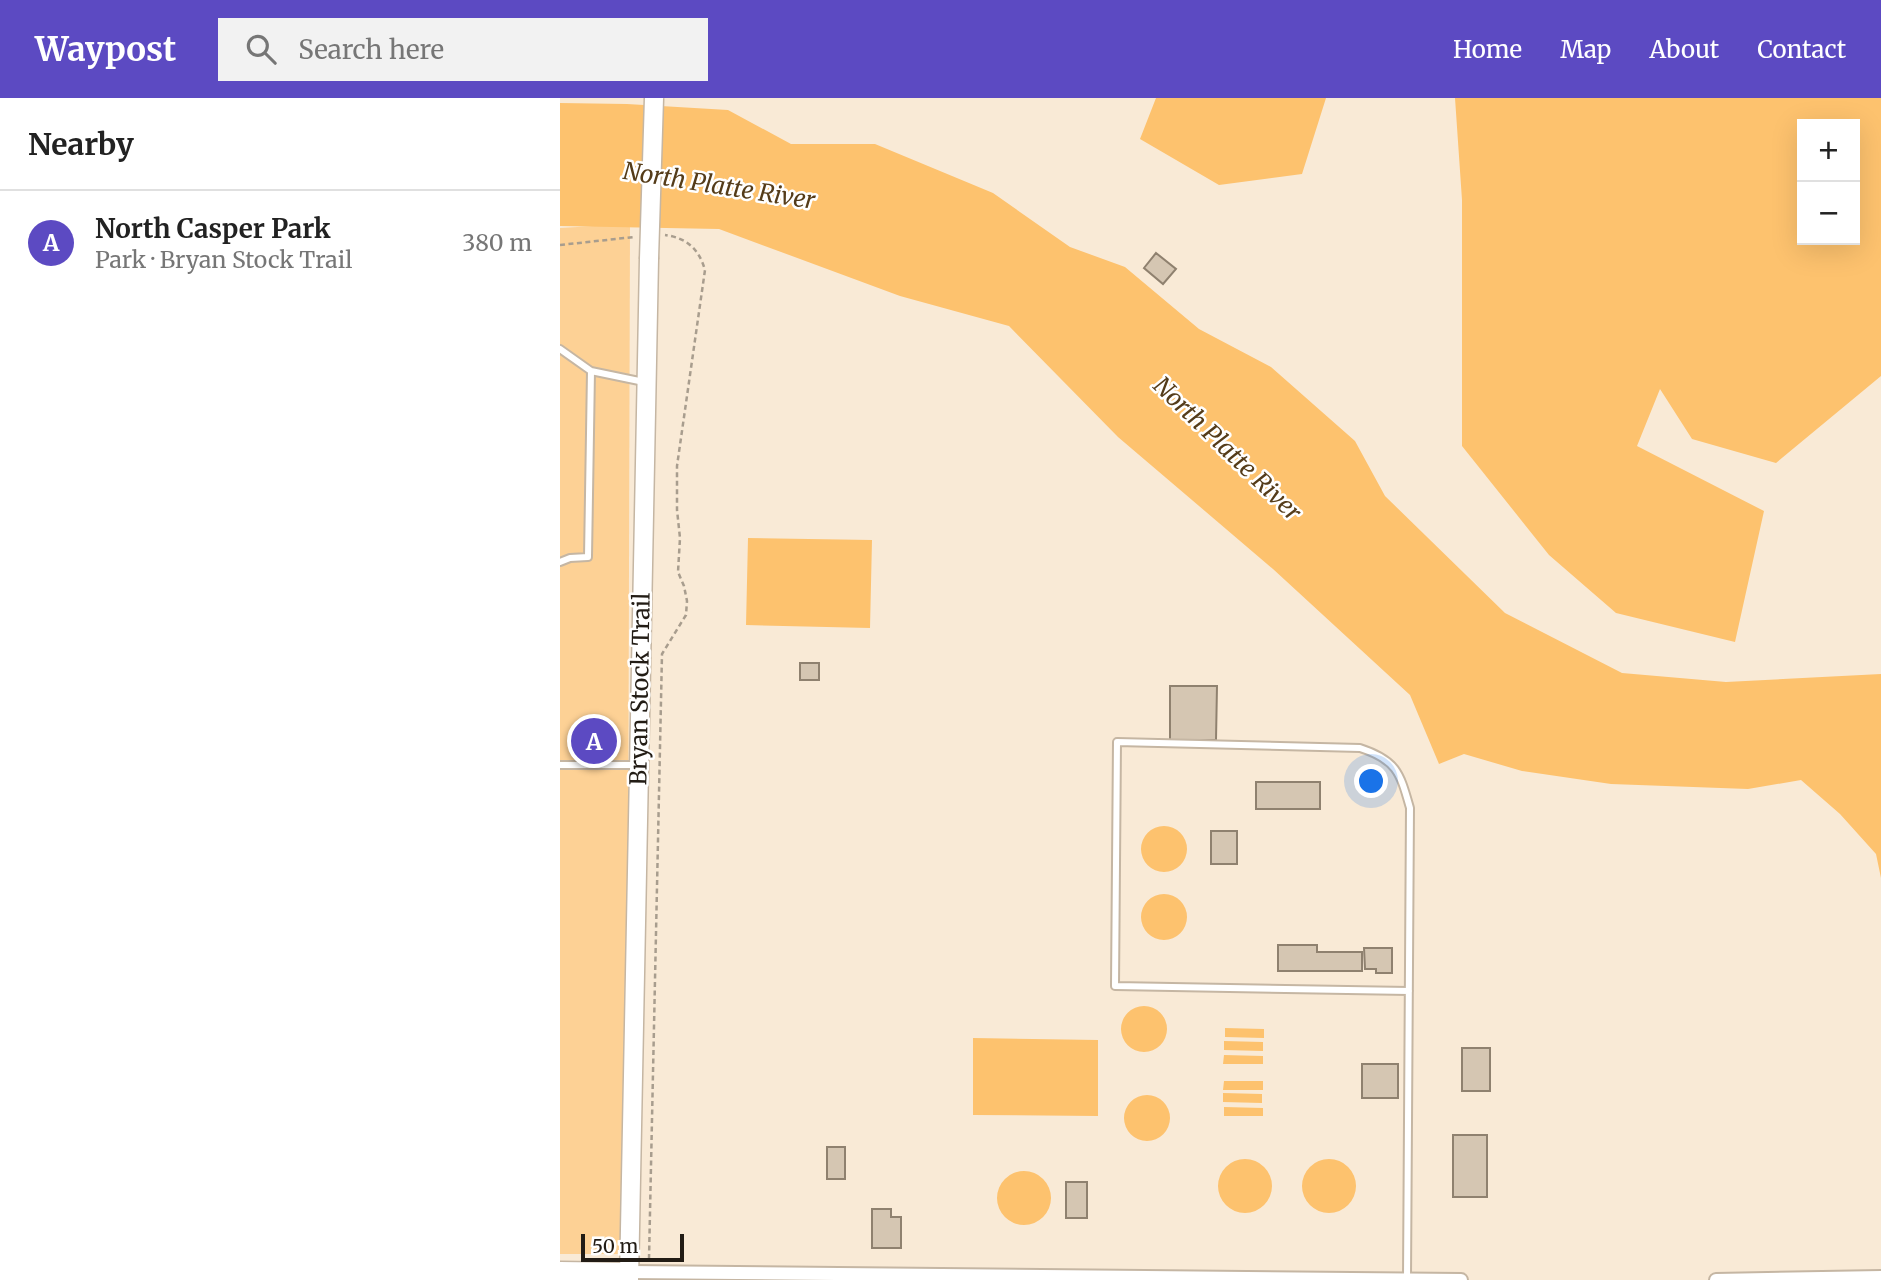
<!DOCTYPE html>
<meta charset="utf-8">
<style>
:root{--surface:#fff;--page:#f2f2f2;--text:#222;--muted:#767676;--line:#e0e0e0;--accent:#5c4ac2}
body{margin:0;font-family:Merriweather,serif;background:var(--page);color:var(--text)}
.controls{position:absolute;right:21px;top:21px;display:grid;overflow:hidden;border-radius:0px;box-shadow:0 7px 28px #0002}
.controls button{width:63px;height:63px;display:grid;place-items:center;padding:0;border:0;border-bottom:2px solid var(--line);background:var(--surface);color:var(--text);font:35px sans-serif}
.scale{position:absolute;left:21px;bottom:18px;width:103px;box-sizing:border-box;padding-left:7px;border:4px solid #221c15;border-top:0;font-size:19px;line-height:24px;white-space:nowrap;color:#221c15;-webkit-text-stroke:5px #fff;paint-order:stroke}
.you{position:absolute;left:812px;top:684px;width:24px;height:24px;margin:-18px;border:5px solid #fff;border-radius:50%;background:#1a73e8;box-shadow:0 0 0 10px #1a73e833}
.badge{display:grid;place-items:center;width:46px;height:46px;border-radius:50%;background:var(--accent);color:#fff;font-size:23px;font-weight:700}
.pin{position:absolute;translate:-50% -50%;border:4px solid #fff;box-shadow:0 2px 7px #0006}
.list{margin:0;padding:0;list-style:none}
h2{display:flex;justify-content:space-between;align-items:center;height:91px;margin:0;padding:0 28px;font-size:30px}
h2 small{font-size:23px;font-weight:400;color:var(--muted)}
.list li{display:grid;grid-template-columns:46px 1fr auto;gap:21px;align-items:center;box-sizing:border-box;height:105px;padding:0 28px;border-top:2px solid var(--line)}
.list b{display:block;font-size:26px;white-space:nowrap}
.list p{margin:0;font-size:23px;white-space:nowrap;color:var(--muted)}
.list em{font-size:23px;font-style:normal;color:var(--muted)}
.icon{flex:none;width:38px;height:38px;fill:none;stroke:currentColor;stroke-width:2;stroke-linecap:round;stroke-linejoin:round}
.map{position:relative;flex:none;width:1321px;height:1182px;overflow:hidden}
header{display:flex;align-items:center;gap:42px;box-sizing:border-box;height:98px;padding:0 35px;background:var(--accent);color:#fff}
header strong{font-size:33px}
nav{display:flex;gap:38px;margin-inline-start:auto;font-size:24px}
.search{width:490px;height:63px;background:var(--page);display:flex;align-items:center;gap:18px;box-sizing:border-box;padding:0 24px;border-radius:0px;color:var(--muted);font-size:26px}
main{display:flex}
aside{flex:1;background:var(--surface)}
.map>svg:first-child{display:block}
.green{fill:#fdd195}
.water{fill:#fdc26e;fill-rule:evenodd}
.building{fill:#d5c6b2;stroke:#8f816f;stroke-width:2}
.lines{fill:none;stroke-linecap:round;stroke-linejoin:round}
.lane-casing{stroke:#c5b6a3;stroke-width:10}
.street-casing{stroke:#c5b6a3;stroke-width:16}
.secondary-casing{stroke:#c5b6a3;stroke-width:21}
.path{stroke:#a89d8e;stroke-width:2.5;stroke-dasharray:5 3.5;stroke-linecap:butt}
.lane{stroke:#fff;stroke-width:6}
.street{stroke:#fff;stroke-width:12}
.secondary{stroke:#fff;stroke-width:18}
.secondary-bridge-casing{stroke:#c5b6a3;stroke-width:21;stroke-linecap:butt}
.secondary-bridge{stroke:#fff;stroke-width:18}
.labels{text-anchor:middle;stroke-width:5;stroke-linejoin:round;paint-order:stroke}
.street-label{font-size:23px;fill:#221c15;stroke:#fff}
.water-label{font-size:24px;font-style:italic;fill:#553c19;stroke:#fff}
</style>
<header>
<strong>Waypost</strong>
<div class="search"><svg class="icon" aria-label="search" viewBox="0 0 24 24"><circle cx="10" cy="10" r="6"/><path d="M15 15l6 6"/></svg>Search here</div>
<nav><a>Home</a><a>Map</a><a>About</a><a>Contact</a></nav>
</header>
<main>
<aside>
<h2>Nearby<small></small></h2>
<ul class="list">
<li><span class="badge">A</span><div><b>North Casper Park</b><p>Park · Bryan Stock Trail</p></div><em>380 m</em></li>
</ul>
</aside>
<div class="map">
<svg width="1321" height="1182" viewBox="0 0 1321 1182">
<rect width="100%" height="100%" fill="#f9ead6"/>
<path class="green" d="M 70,126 L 67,1156 L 0,1156 L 0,130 Z"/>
<path class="water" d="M 596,0 L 766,0 L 742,76 L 659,87 L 580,41 Z
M 895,0 L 1321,0 L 1321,278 L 1216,365 L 1132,341 L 1100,291 L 1077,348 L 1204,413 L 1175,544 L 1056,515 L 989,457 L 902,348 L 902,102 ZM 1242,26 L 1295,26 L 1295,142 L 1242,142 Z
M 0,5 L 67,6 L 168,12 L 231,46 L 315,46 L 433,95 L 510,149 L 565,169 L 639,231 L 711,269 L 795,343 L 825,398 L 945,515 L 1062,575 L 1166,584 L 1321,576 L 1321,780 L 1316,756 L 1280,716 L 1241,682 L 1188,691 L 1051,686 L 962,673 L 904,656 L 879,666 L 850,597 L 713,471 L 558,339 L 449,228 L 340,198 L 159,131 L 0,128 Z
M 188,440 L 312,442 L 310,530 L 186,527 Z
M581 751a23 23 0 1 1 46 0a23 23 0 1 1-46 0Z
M581 819a23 23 0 1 1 46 0a23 23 0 1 1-46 0Z
M561 931a23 23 0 1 1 46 0a23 23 0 1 1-46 0Z
M 665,930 L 704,931 L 704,940 L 665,939 Z
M 413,940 L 538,942 L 538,1018 L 413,1017 Z
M 664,943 L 703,944 L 703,953 L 664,952 Z
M 664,957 L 703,958 L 703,966 L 663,966 Z
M 664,983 L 703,983 L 703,992 L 663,992 Z
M 663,995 L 702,996 L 702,1005 L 663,1004 Z
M564 1020a23 23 0 1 1 46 0a23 23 0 1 1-46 0Z
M 664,1009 L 703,1010 L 703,1018 L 664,1018 Z
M658 1088a27 27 0 1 1 54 0a27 27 0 1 1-54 0Z
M742 1088a27 27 0 1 1 54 0a27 27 0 1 1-54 0Z
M437 1100a27 27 0 1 1 54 0a27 27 0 1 1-54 0Z"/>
<path class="building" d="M 596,155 L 616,171 L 603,186 L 584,170 Z
M 240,565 L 259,565 L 259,582 L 240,582 Z
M 610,588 L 657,588 L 656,642 L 610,642 Z
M 696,684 L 760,684 L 760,711 L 696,711 Z
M 651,733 L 677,733 L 677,766 L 651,766 Z
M 718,847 L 757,847 L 757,854 L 802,854 L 802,873 L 718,873 Z
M 804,850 L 832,850 L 832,875 L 816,875 L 816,871 L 805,871 Z
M 902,950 L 930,950 L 930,993 L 902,993 Z
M 802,966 L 838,966 L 838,1000 L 802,1000 Z
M 893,1037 L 927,1037 L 927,1099 L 893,1099 Z
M 267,1049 L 285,1049 L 285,1081 L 267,1081 Z
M 506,1084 L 527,1084 L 527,1120 L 506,1120 Z
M 312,1111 L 331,1111 L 331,1119 L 341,1119 L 341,1150 L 312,1150 Z"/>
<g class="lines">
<g class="lane-casing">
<path id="lane" d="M 0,251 L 31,273 L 84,284
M 0,464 L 10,460 L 28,459 L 31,273
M 0,667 L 78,667
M 847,1181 L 850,710 C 840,675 837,662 800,650 L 557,644 L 555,888 L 849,893"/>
</g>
<g class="street-casing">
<path id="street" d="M 69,1174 L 901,1182
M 1156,1182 L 1321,1179"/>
</g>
<g class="secondary-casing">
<path id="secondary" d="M 0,1173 L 69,1174
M 69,1182 L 89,161"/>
</g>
<path class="path" d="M 0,147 L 74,139
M 89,1161 L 102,556 L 126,517 L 127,503 L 124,488 L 118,474 L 120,440 L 117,412 L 117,368 L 145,172 C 139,151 127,140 105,137"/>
<use href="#lane" class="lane"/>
<use href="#street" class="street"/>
<use href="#secondary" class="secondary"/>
<g class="secondary-bridge-casing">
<path id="secondary-bridge" d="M 89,161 L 94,0"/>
</g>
<use href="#secondary-bridge" class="secondary-bridge"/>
</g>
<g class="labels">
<g class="street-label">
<text transform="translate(80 591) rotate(-89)" y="8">Bryan Stock Trail</text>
</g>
<g class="water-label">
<text transform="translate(159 88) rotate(9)" y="8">North Platte River</text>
<text transform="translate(667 351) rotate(44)" y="8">North Platte River</text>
</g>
</g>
</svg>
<div class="controls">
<button>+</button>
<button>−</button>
</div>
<div class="scale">50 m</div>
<div class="you"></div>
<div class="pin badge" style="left:34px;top:643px">A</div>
</div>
</main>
